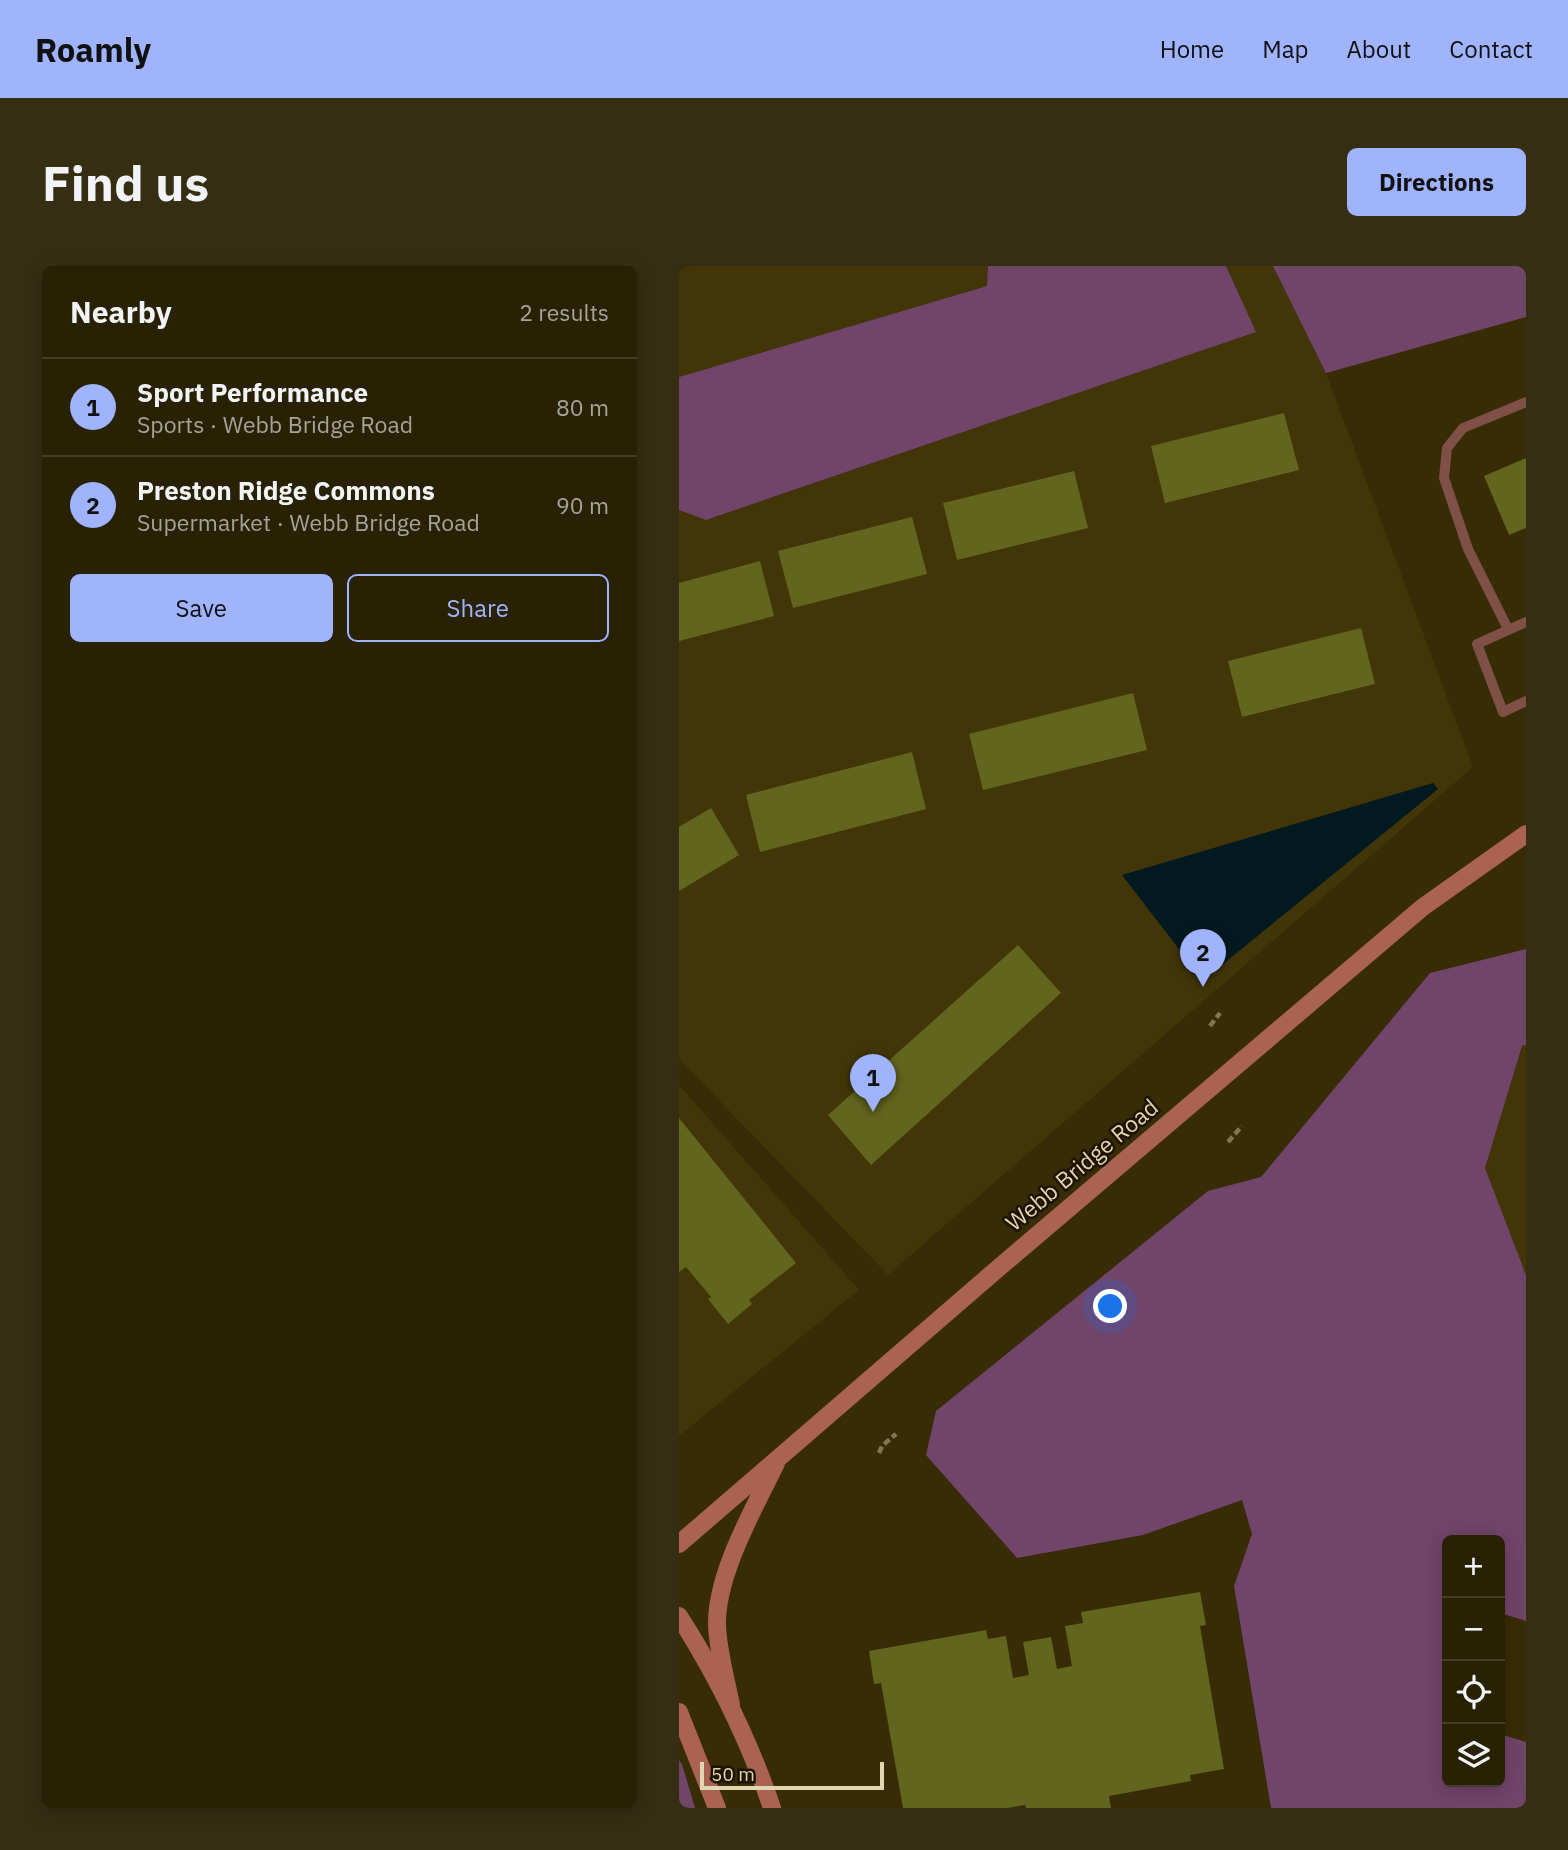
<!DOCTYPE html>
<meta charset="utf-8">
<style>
:root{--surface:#292104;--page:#352e13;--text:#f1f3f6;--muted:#a5a39a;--line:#453e26;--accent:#a0b3fd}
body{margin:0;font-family:"IBM Plex Sans",sans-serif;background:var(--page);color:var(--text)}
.controls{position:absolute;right:21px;bottom:21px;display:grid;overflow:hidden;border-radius:10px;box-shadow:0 4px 18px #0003}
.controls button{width:63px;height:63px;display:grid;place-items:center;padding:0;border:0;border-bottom:2px solid var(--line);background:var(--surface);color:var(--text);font:35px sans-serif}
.scale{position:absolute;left:21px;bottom:18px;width:184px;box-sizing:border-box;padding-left:7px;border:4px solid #e1d6b4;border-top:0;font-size:19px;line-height:24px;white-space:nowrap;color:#e1d6b4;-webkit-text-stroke:5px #1d1400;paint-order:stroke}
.you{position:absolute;left:432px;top:1041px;width:24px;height:24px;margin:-18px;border:5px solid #fff;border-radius:50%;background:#1a73e8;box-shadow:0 0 0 10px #1a73e833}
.badge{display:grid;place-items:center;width:46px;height:46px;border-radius:50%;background:var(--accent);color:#111;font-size:23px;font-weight:700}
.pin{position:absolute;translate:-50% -58px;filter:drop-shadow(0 2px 4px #0008)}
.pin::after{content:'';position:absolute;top:37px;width:24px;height:21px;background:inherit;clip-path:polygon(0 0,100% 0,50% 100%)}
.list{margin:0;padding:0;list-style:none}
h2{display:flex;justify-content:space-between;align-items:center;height:91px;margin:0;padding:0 28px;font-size:30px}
h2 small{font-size:23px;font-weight:400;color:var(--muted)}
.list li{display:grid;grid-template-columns:46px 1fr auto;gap:21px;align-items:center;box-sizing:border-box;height:98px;padding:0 28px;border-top:2px solid var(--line)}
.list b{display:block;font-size:26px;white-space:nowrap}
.list p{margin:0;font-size:23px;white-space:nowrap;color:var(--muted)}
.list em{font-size:23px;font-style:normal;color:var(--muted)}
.actions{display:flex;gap:14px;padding:21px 28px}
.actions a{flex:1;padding:16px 0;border:2px solid var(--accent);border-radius:10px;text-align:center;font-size:24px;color:var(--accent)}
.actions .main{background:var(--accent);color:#111}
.icon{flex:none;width:38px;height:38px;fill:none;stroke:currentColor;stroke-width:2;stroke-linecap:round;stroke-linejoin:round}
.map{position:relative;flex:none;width:847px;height:1542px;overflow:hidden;border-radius:10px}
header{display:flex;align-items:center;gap:42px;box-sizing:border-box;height:98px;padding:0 35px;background:var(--accent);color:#111}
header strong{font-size:33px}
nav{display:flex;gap:38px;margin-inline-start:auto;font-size:24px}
.intro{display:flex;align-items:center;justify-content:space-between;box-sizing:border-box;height:168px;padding:0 42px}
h1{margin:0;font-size:49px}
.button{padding:18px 32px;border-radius:10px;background:var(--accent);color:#111;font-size:24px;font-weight:700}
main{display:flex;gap:42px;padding:0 42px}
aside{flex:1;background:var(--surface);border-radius:10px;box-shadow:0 4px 18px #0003}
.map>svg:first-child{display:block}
.built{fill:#423609}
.forest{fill:#71446a}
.water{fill:#021a1f}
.building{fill:#61651d}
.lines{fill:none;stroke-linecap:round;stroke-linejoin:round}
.path{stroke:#817651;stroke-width:4.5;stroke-dasharray:7 3.5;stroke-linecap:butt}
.lane{stroke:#7e5046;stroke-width:10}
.secondary{stroke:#aa6253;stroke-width:18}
.labels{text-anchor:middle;stroke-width:5;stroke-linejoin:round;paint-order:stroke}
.street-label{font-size:23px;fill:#e1d6b4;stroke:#1d1400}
</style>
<header>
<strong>Roamly</strong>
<nav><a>Home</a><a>Map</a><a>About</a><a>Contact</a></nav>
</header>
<div class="intro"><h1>Find us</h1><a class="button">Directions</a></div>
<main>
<aside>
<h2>Nearby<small>2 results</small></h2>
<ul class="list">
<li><span class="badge">1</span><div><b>Sport Performance</b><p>Sports · Webb Bridge Road</p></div><em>80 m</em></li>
<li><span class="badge">2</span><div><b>Preston Ridge Commons</b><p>Supermarket · Webb Bridge Road</p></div><em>90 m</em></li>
</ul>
<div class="actions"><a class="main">Save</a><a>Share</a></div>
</aside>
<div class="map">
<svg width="847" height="1542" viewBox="0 0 847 1542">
<rect width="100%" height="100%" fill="#372c05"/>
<path class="built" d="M 0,0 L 309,0 L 308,20 L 0,111 Z
M 547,0 L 847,0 L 847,51 L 647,107 L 794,501 L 209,1009 L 0,793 L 0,244 L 28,254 L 576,66 Z
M 847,779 L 847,1009 L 806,902 L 843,780 Z
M 0,819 L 180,1024 L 0,1170 Z"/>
<path class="forest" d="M 309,0 L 547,0 L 577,66 L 27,254 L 0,244 L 0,111 L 308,20 Z
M 594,0 L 847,0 L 847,51 L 647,107 Z
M 847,683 L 847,779 L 843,780 L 806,902 L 847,1009 L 847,1355 L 821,1347 L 821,1274 L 768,1274 L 768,1516 L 821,1516 L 821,1468 L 847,1476 L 847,1542 L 592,1542 L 555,1320 L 573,1268 L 563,1234 L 464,1269 L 338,1292 L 247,1189 L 257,1145 L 529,925 L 582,911 L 751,707 Z
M 0,1494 L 3,1498 L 16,1542 L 0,1542 Z"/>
<path class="water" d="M 754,517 L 759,523 L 533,707 L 516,704 L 443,609 Z"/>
<path class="building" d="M 605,147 L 620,204 L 486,237 L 472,180 Z
M 847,192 L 847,262 L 830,269 L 805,210 Z
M 395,205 L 409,262 L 278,294 L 264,237 Z
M 233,251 L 248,308 L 114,342 L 99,285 Z
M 81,295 L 95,350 L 0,375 L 0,317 Z
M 682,362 L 696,418 L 563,451 L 549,395 Z
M 454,427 L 468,484 L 304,524 L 290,468 Z
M 233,486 L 247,543 L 81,586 L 67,529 Z
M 32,542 L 60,589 L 0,625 L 0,561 Z
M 339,679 L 382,727 L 192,899 L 149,849 Z
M 0,852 L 117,997 L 70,1034 L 73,1038 L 49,1058 L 29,1033 L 32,1031 L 7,1001 L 0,1006 Z
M 521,1326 L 527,1359 L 521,1360 L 545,1503 L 511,1509 L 512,1515 L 430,1530 L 432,1542 L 347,1542 L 346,1539 L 328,1542 L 224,1542 L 202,1417 L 195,1418 L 190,1385 L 307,1364 L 309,1373 L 327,1370 L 334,1412 L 350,1409 L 344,1376 L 372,1371 L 378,1403 L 393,1400 L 386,1360 L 404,1357 L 402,1346 Z"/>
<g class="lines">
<path class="path" d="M 531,760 L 541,747
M 549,876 L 563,860
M 200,1187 L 203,1180 L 217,1168"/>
<path class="lane" d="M 847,356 L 798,378 L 824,446 L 847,435
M 829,363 L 789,283 L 765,212 L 768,182 L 784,162 L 847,136"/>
<path class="secondary" d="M 0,1278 L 323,999 L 744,641 L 847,568
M 0,1350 C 39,1411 70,1474 93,1542
M 52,1439 C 47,1413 39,1386 38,1359 C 37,1308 75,1243 97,1197
M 0,1446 L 38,1542"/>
</g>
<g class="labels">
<g class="street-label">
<text transform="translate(403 899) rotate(-40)" y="8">Webb Bridge Road</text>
</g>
</g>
</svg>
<div class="controls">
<button>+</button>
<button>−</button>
<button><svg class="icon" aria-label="locate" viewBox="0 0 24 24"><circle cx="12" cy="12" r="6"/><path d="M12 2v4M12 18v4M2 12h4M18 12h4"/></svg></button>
<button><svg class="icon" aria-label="layers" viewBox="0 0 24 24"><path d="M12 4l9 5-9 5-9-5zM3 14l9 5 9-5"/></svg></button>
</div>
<div class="scale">50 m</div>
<div class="you"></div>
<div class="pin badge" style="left:194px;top:846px">1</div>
<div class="pin badge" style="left:524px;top:721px">2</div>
</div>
</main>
